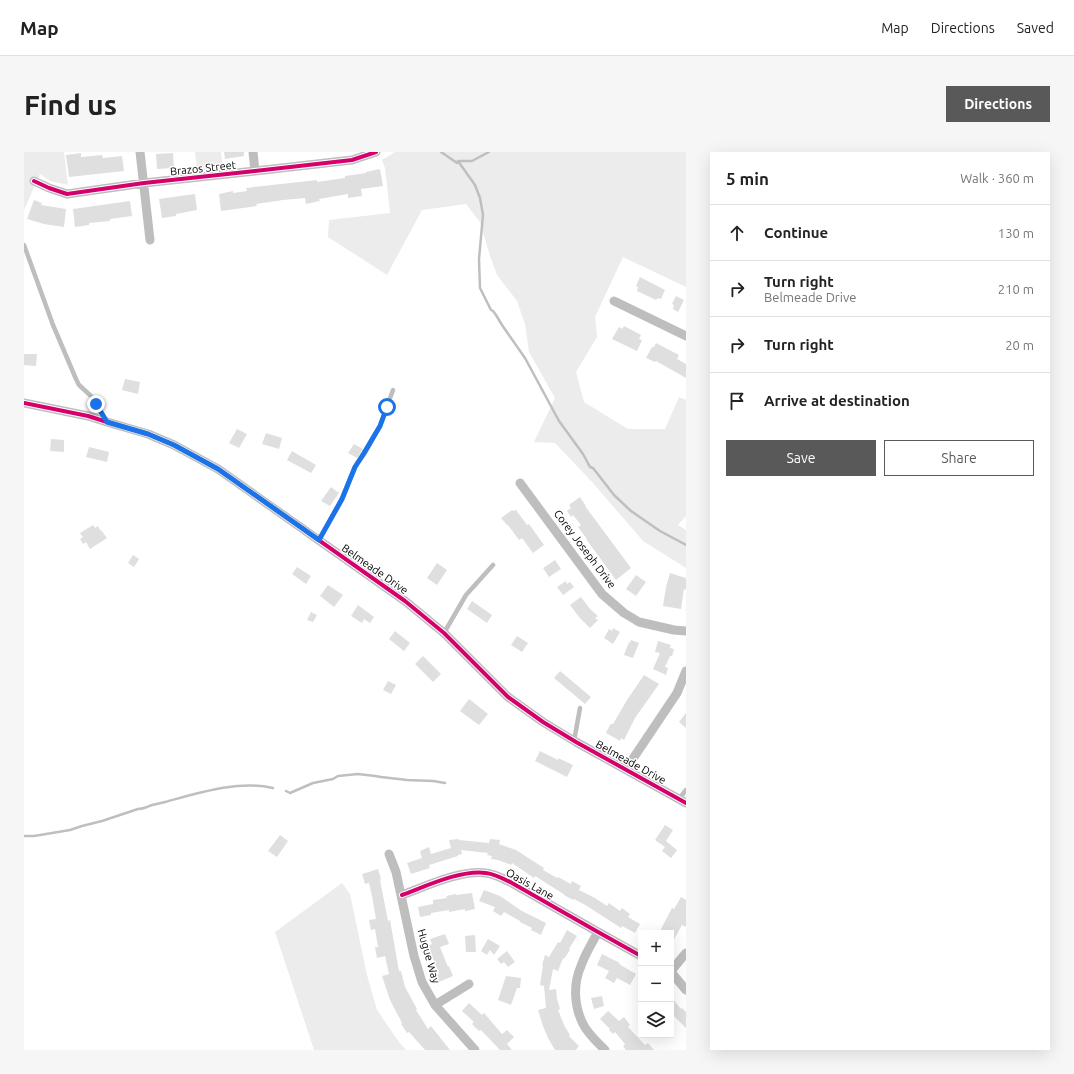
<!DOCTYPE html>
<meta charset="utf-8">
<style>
:root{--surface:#fff;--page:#f6f6f6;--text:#222;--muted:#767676;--line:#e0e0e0;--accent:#595959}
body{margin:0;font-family:Ubuntu,sans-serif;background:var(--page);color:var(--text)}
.controls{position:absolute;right:12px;bottom:12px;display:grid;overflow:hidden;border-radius:0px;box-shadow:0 4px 16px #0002}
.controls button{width:36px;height:36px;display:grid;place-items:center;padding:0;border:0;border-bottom:1px solid var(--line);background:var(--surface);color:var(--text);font:20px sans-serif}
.stop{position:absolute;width:12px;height:12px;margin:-9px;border:3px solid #1a73e8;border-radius:50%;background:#fff}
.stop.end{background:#1a73e8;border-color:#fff;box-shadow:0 1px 4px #0008}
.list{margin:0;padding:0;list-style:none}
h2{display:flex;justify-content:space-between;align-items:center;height:52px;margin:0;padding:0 16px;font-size:17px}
h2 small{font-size:13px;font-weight:400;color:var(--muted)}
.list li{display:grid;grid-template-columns:26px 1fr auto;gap:12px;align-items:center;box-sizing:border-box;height:56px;padding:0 16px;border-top:1px solid var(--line)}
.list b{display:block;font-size:15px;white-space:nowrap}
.list p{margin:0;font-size:13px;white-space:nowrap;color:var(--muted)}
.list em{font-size:13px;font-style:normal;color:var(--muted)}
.actions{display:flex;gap:8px;padding:12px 16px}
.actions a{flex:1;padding:9px 0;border:1px solid var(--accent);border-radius:0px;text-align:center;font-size:14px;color:var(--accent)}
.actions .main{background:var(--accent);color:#fff}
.icon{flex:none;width:22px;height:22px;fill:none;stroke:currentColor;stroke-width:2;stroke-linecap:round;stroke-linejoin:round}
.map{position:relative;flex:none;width:662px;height:898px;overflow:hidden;border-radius:0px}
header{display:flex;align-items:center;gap:24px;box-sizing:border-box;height:56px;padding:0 20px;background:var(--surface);border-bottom:1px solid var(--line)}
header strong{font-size:19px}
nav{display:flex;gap:22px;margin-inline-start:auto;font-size:14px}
.intro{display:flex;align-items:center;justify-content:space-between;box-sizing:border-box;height:96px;padding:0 24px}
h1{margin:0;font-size:28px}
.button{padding:10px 18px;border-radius:0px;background:var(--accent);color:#fff;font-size:14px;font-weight:700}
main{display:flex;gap:24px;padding:0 24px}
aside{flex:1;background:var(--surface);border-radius:0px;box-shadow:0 4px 16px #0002}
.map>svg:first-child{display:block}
.green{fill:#ececec}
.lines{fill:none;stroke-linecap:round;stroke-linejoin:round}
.stream{stroke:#bfbfbf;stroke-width:2.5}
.building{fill:#dfdfdf}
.lane{stroke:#bebebe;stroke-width:4.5}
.street{stroke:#bebebe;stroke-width:9}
.cycleway-casing{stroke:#fff;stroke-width:6}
.cycleway{stroke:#d6006c;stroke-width:4}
.route{stroke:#1a73e8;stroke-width:5}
.labels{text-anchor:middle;stroke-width:3;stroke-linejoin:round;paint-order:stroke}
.street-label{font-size:11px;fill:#000;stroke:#fff}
</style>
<header>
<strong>Map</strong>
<nav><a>Map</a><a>Directions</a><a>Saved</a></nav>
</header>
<div class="intro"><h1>Find us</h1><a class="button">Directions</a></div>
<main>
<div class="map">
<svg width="662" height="898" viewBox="0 0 662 898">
<rect width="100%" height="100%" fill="#fff"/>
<path class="green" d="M 0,0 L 40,0 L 44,33 L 26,29 L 16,22 L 0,58 Z
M 171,0 L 197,0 L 199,16 L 173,19 Z
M 371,0 L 662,0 L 662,135 L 599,105 L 571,165 L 573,185 L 552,220 L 560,250 L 604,277 L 641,277 L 655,245 L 662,248 L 662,364 L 654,373 L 662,378 L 662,416 L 619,389 L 569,331 L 531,291 L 510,290 L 531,246 L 505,200 L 501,172 L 493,149 L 473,123 L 466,104 L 456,70 L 442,52 L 398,58 L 363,123 L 304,85 L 305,68 L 366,61 L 361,16 L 358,8 Z
M 318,731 L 326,742 L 343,823 L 353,858 L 375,890 L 382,898 L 290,898 L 251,780 Z"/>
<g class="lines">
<path class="stream" d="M 417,0 L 433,11 L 434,9 L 448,9 L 465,0
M 434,9 L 451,33 L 456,46 L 459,63 L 455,107 L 456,136 L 467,158 L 469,159 L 472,163 L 478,173 L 501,206 L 535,269 L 559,302 L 566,315 L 569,316 L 590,343 L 607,359 L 636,379 L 662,393
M 262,639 L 266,641 L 289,631 L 309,627 L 314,624 L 334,622 L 351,624 L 357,625 L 383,628 L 409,629 L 421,631
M 0,684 L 10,684 L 46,678 L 58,674 L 78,669 L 114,657 C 118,657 120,656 123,655 C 129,652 135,652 141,650 C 174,641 214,628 249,636"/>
</g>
<path class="building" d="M 200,0 L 220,0 L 220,4 L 201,7 Z
M 57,1 L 57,5 L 78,3 L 79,6 L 98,4 L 100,19 L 45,25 L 42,3 Z
M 149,1 L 150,16 L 133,17 L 132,2 Z
M 356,17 L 359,34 L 337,37 L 338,44 L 324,46 L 324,42 L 295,47 L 296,49 L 282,52 L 281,46 L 259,48 L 232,52 L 233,54 L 197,59 L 195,42 L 209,39 L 209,41 L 223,39 L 222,36 L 230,35 L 293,28 L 293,30 L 321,26 L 321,24 L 342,21 L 342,20 Z
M 171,42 L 173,58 L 152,62 L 152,64 L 138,66 L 135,47 Z
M 10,48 L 18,51 L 17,53 L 42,57 L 40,75 L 20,72 L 3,67 Z
M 106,49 L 108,64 L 86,67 L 86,69 L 65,71 L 65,73 L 51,75 L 49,57 Z
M 616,125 L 641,138 L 637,147 L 634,146 L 632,148 L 613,139 L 614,135 L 612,134 Z
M 652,144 L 660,148 L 654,160 L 649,157 L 650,153 L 648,152 Z
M 600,174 L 617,183 L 615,187 L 618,188 L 613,199 L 588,187 L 595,175 L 598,177 Z
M 632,191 L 655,203 L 653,207 L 662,212 L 662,226 L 632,209 L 631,210 L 622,206 L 628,195 L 630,195 Z
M 0,202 L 13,202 L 12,214 L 0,213 Z
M 101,227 L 116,230 L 114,242 L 98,238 Z
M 213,277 L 223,282 L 215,296 L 205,291 Z
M 242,281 L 258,286 L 255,297 L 238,292 Z
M 27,287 L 40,288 L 40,300 L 26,299 Z
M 330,292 L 339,297 L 333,306 L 324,301 Z
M 65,295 L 85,300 L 83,310 L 62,305 Z
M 268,299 L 292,313 L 287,321 L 263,308 Z
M 307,335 L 315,341 L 306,354 L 297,349 Z
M 556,345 L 562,354 L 561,354 L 607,416 L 592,428 L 562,387 L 563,387 L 554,375 L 557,373 L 549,363 L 547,365 L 543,359 L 547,356 L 545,353 Z
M 488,358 L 489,359 L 492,358 L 503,373 L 505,372 L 520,393 L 509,401 L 498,386 L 495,388 L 484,373 L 483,373 L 477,366 Z
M 69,373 L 71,376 L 74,374 L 76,378 L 77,378 L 83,386 L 66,397 L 62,390 L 59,392 L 56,387 L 59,385 L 56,381 Z
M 109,403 L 115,407 L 110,415 L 104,411 Z
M 531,408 L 537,417 L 525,425 L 519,416 Z
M 413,411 L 423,418 L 413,433 L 403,426 Z
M 273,415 L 287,424 L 282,432 L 268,422 Z
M 646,421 L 662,426 L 662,438 L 660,437 L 657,457 L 639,454 L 642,435 Z
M 612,423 L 622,430 L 612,444 L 602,437 Z
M 542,429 L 543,432 L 546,430 L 550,435 L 539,443 L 533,435 Z
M 304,433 L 319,443 L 310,455 L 296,444 Z
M 557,445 L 566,457 L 574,464 L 571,466 L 574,468 L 566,476 L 555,465 L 546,453 Z
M 448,449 L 468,463 L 463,471 L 443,457 Z
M 334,453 L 350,465 L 346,471 L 340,467 L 338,471 L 327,464 Z
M 287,460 L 293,463 L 289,470 L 283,468 Z
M 589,476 L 596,480 L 589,492 L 580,486 L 585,477 L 588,479 Z
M 371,479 L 386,491 L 380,499 L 365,487 Z
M 493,484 L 504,491 L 498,500 L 487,493 Z
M 607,488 L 615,491 L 609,506 L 600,503 L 605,490 L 606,491 Z
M 634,489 L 647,493 L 646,496 L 650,497 L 648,504 L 646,504 L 641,515 L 644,516 L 642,523 L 629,517 L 636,501 L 631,500 Z
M 399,504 L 417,522 L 409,530 L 391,512 Z
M 536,519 L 567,545 L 561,552 L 530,526 Z
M 620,523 L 635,532 L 611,566 L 600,588 L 597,586 L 596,589 L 582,581 L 586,573 L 587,572 L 589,572 L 603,548 L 616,529 Z
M 364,529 L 372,533 L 367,542 L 359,538 Z
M 445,547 L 464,562 L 455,573 L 436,559 Z
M 662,561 L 662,576 L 655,570 Z
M 516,599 L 534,608 L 534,606 L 549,613 L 543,625 L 511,609 Z
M 641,673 L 649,678 L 642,689 L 653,698 L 647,706 L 638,699 L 641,695 L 631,688 Z
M 256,683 L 264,689 L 253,705 L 244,699 Z
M 435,687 L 435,688 L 465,691 L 466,687 L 476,688 L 475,692 L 492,698 L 520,716 L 519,718 L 533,726 L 534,725 L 547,732 L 548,729 L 557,734 L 555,738 L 571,746 L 583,754 L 585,751 L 596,759 L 598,756 L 606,762 L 604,765 L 616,772 L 611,781 L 598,774 L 597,776 L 563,754 L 550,747 L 549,748 L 540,743 L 541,743 L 511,724 L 510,726 L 488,711 L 487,713 L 474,708 L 467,707 L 468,704 L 463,703 L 464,701 L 437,698 L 438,702 L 434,703 L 434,704 L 405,713 L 406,716 L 387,722 L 383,711 L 398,706 L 396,699 L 405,695 L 407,702 L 427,696 L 425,688 Z
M 354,717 L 357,727 L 356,728 L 364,769 L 366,768 L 375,819 L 377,819 L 381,835 L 393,857 L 392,858 L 404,877 L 407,874 L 426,898 L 401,898 L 385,880 L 383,881 L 377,872 L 378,871 L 366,848 L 358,824 L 365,822 L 361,804 L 353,806 L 351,795 L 354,795 L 351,777 L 347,778 L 345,768 L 352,767 L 348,744 L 345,731 L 341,732 L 338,722 Z
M 460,738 L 476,744 L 498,759 L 522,771 L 517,783 L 507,778 L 508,776 L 496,770 L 496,769 L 480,760 L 477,764 L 469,759 L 471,755 L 455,749 Z
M 448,741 L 451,757 L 441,759 L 441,757 L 425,760 L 425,758 L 407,761 L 407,763 L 396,765 L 394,755 L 409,752 L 409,748 L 423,746 L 422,744 L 432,742 L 432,743 Z
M 657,745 L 662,748 L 662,775 L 658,773 L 647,793 L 647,781 L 640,781 L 636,779 L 648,756 L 650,757 Z
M 543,778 L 553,784 L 545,797 L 546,798 L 540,807 L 539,806 L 534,819 L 529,817 L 525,838 L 532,837 L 533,847 L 536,857 L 534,858 L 541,875 L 546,883 L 545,884 L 555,894 L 552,898 L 531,898 L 524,886 L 519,874 L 514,858 L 522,856 L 520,834 L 516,833 L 519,813 L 518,813 L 521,803 L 525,805 L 534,790 L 536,791 Z
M 421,782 L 425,792 L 416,795 L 424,815 L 425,814 L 429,824 L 415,830 L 412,823 L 415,822 L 404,794 L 408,792 L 406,787 Z
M 451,783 L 452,800 L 442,800 L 441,784 Z
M 464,787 L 476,794 L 470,803 L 466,798 L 463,803 L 457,799 Z
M 483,799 L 491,810 L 484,815 L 480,810 L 477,812 L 473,807 Z
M 578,802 L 596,811 L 595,812 L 612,822 L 606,833 L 593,826 L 590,831 L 581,826 L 585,819 L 573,813 Z
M 482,824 L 497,826 L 496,836 L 493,836 L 487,853 L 474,848 Z
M 578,844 L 580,854 L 570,857 L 567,846 Z
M 647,845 L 657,857 L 658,856 L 662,860 L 662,876 L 647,861 Z
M 445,851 L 458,863 L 460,861 L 478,882 L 483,878 L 490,885 L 483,892 L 488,898 L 476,898 L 457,878 L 455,879 L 448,872 L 450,870 L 438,859 Z
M 584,859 L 595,869 L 600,865 L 606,873 L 604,875 L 621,893 L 624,891 L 630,898 L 602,898 L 599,894 L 601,892 L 591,880 L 589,882 L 585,878 L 586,877 L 576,867 Z"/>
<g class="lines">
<path class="lane" d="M 0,93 L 29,173 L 52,227 L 55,233 L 67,244 L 82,268
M 295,388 L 318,347 L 331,315 L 341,301 L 356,274 L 369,238
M 420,481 L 442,443 L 469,413
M 550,589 L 556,556
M 655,647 L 662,638"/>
<path class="street" d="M 116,0 L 126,88
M 229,0 L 231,19
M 10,29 L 25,36 L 43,42 L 120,31 L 231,19 L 328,8 L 352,0
M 590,149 L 662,184
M 0,251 L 64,264 L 83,270 L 124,282 L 150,293 L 194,317 L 381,449 L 420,481 L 484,545 L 519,570 L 552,590 L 662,651
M 496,331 L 578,442 L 600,461 L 615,470 L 650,478 L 662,479
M 602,617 L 653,541 L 662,519
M 365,702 L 372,720 L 390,804 L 398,830 L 411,853 L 451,898
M 378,743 C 400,735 438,717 462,721 C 471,722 480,727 488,731 L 574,780 L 617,804
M 574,780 C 568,791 561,802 557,814 C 549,832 550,854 559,872 C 564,882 573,890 581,898
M 647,819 L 662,801
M 647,820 L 662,838
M 411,853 L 445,832"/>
<g class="cycleway-casing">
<path id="cycleway" d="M 10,29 L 25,36 L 43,42 L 120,31 L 231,19 L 328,8 L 352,0
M 0,251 L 64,264 L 83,270 L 124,282 L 150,293 L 194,317 L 381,449 L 420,481 L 484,545 L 519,570 L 552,590 L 662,651
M 378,743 C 400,735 438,717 462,721 C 471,722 480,727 488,731 L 574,780 L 617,804"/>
</g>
<use href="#cycleway" class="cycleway"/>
</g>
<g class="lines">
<path class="route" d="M 72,252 L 83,270 L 124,282 L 150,293 L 194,317 L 295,388 L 318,347 L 331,315 L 340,301 L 356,274 L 363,255"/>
</g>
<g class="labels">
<g class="street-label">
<text transform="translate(179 16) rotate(-6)" y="4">Brazos Street</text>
<text transform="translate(561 397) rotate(53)" y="4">Corey Joseph Drive</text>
<text transform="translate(351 417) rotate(35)" y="4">Belmeade Drive</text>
<text transform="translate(607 610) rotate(29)" y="4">Belmeade Drive</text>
<text transform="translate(506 732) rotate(29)" y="4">Oasis Lane</text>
<text transform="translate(405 804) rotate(74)" y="4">Hugue Way</text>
</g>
</g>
</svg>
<div class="controls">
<button>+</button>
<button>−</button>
<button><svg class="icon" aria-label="layers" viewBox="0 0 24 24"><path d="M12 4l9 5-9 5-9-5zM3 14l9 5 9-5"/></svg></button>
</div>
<div class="stop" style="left:363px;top:255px"></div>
<div class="stop end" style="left:72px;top:252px"></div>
</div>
<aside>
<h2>5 min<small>Walk · 360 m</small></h2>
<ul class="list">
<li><svg class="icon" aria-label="ahead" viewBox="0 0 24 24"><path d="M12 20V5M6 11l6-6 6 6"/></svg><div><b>Continue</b></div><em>130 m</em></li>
<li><svg class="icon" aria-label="right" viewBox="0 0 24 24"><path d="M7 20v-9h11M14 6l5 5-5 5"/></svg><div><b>Turn right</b><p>Belmeade Drive</p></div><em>210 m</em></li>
<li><svg class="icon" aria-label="right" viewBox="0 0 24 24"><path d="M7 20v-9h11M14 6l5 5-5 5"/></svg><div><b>Turn right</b></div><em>20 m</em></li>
<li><svg class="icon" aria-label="arrive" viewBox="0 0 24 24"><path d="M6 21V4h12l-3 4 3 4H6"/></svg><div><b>Arrive at destination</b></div></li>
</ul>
<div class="actions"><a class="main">Save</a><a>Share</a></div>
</aside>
</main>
